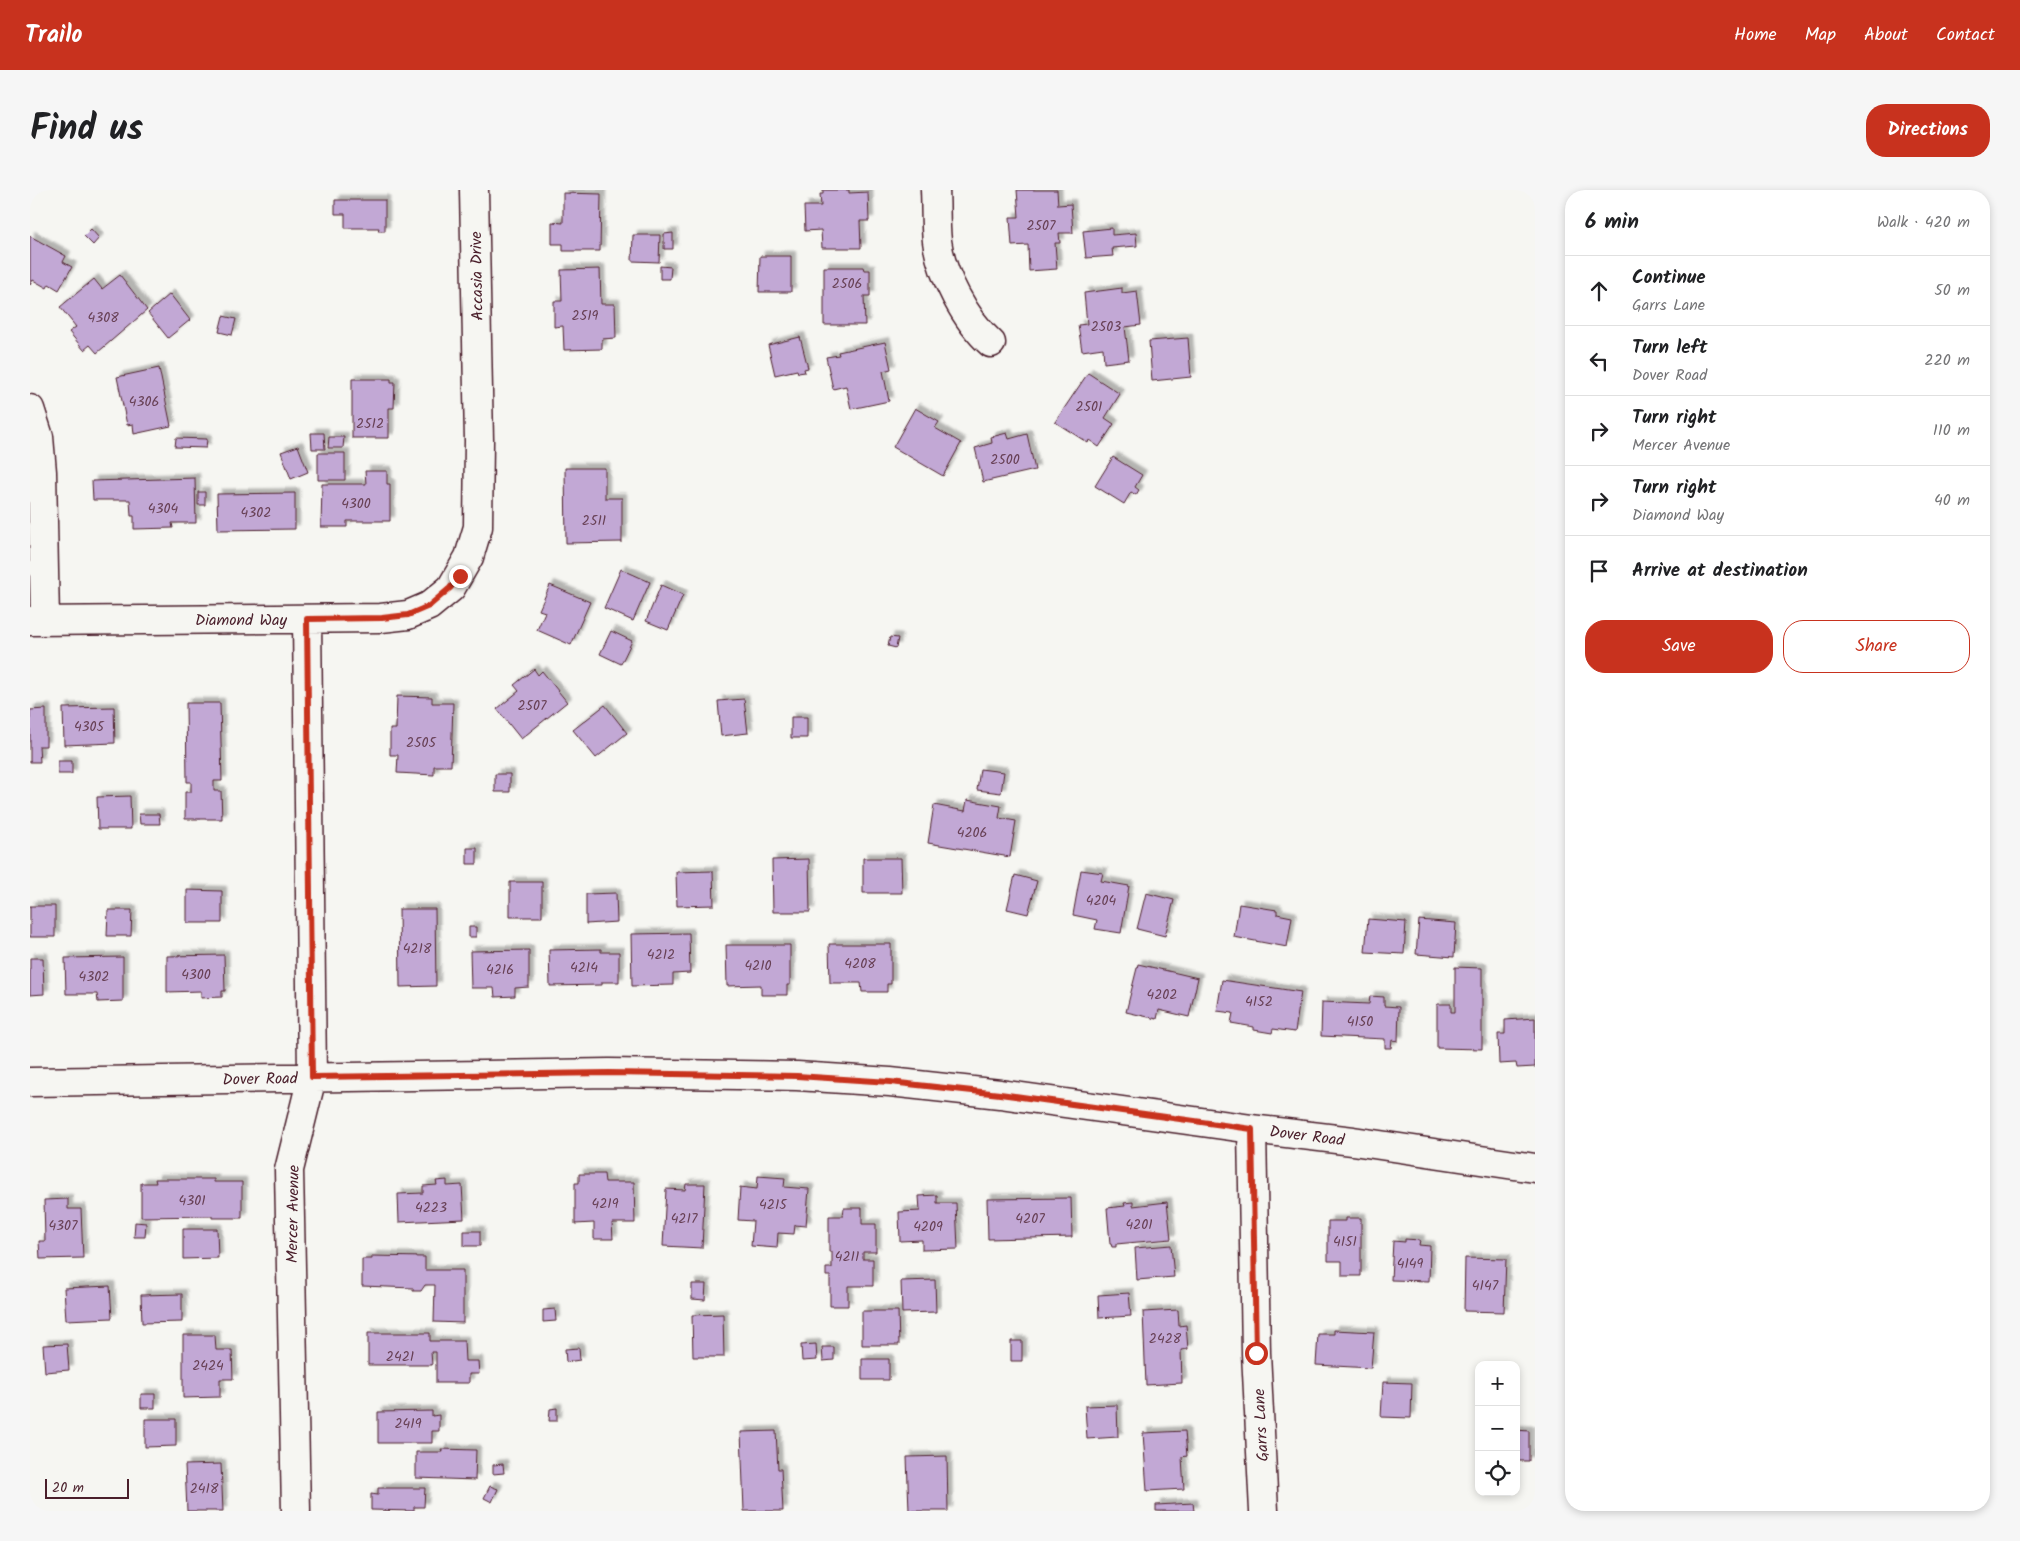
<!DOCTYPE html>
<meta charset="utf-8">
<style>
:root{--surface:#fff;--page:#f6f6f6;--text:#202124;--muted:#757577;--line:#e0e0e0;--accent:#c8321e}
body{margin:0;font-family:Kalam,sans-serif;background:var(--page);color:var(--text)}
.controls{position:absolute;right:15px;bottom:15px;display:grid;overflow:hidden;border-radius:10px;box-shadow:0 2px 8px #0003}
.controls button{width:45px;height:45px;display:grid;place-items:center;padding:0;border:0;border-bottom:1px solid var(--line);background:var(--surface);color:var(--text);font:25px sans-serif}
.scale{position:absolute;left:15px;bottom:12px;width:84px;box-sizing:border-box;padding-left:5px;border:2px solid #4a1f2b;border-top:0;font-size:14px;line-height:18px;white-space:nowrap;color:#4a1f2b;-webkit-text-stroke:4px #f6f6f2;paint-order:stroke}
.stop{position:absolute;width:15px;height:15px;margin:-11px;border:4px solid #c8321e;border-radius:50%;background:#fff}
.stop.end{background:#c8321e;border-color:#fff;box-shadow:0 1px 5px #0008}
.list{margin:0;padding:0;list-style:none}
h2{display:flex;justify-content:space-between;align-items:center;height:65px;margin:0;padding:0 20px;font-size:21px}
h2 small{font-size:16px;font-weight:400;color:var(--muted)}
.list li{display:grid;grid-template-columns:32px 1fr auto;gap:15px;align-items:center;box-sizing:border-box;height:70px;padding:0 20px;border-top:1px solid var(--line)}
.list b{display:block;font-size:19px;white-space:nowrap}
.list p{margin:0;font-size:16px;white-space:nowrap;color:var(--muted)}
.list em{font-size:16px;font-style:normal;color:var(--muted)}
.actions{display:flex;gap:10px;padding:15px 20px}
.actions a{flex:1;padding:11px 0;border:1px solid var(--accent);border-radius:20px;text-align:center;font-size:18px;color:var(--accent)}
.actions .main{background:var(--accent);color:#fff}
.icon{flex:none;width:28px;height:28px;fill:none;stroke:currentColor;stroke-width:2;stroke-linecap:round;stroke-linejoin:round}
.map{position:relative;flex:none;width:1505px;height:1321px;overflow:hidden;border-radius:20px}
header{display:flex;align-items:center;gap:30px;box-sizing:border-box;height:70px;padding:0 25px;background:var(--accent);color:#fff}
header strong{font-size:24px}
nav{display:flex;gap:28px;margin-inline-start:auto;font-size:18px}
.intro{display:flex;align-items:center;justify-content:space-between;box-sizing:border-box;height:120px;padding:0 30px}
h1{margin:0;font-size:35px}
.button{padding:12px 22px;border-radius:20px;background:var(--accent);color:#fff;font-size:18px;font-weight:700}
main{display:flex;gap:30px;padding:0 30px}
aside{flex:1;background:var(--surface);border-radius:20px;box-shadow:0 2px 8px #0003}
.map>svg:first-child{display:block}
.building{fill:#c2a8d5;stroke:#4a1f2b;filter:url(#shadow)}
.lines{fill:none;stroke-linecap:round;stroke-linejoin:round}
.street-casing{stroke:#4a1f2b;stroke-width:31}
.street{stroke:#f6f6f2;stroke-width:28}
.route{stroke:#c8321e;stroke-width:6}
.labels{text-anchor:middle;stroke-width:4.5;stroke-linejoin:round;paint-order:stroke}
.number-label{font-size:14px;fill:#684156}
.street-label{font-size:16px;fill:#4a1f2b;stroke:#f6f6f2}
</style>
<header>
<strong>Trailo</strong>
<nav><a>Home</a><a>Map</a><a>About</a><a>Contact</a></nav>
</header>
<div class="intro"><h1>Find us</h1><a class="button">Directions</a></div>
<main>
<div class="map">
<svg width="1505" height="1321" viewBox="0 0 1505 1321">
<defs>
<filter id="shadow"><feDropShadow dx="4.5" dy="-4.5" stdDeviation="1" flood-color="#0004"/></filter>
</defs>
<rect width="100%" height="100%" fill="#f6f6f2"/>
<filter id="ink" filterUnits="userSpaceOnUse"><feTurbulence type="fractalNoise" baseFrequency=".02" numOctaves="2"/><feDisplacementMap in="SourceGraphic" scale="10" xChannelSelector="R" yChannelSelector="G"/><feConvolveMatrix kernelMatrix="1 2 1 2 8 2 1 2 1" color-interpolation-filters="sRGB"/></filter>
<g filter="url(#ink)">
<path class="building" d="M 793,0 L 819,0 L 819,3 L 838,2 L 839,31 L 830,31 L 831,58 L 792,58 L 791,40 L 775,41 L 774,16 L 791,16 L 790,4 L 793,4 Z
M 987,0 L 1027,0 L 1028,15 L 1041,14 L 1043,43 L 1029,43 L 1030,53 L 1025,53 L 1027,79 L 999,81 L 998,55 L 982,56 L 980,27 L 989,27 Z
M 533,3 L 571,4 L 570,61 L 533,61 L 533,54 L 522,54 L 522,32 L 533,33 Z
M 305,10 L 355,10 L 355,41 L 348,41 L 349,38 L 315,38 L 315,24 L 305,24 Z
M 1082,38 L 1082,45 L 1106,43 L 1107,56 L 1082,58 L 1083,66 L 1056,68 L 1053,41 Z
M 61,39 L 69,48 L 63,55 L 54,46 Z
M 643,43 L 643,59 L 634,59 L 634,44 Z
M 603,45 L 630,45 L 629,72 L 602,71 Z
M 0,46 L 36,66 L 33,72 L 42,77 L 29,100 L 19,94 L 17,98 L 3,90 L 0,95 Z
M 730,66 L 761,66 L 761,102 L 729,102 Z
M 630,76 L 641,77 L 640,89 L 630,89 Z
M 794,77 L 833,77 L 834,80 L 840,80 L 840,106 L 834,106 L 835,135 L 794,135 Z
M 570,79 L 571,114 L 585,114 L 586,148 L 572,149 L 572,159 L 534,160 L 533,136 L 524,137 L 524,111 L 532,111 L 531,80 Z
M 90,85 L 117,120 L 67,163 L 60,155 L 54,160 L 39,142 L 46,137 L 30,117 L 64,89 L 72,99 Z
M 1092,98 L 1092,103 L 1107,101 L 1111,135 L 1095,137 L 1099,170 L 1074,173 L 1073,158 L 1052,161 L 1048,135 L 1057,134 L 1054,103 Z
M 140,104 L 160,130 L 138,148 L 118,123 Z
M 193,126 L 206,129 L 202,145 L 189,142 Z
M 770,147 L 778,178 L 774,179 L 775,182 L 768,183 L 767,180 L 745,185 L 738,155 Z
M 1158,148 L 1161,187 L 1122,191 L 1119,151 Z
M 855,152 L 861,179 L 853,181 L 859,211 L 821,219 L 816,196 L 803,199 L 796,167 L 809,165 L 808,162 Z
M 129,178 L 141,236 L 104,244 L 103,234 L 97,235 L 87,187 Z
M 1058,183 L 1090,204 L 1075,228 L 1084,234 L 1069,257 L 1059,250 L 1058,253 L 1025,232 Z
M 322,189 L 361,189 L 361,192 L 365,192 L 364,218 L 359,218 L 359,248 L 322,248 Z
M 885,218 L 909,232 L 905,238 L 931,253 L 913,286 L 863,257 Z
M 281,243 L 294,243 L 295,259 L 282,259 Z
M 977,243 L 979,249 L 997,244 L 1005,280 L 953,292 L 945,258 L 962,253 L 961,247 Z
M 299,247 L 314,247 L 313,258 L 298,258 Z
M 146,248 L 177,249 L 176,258 L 145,257 Z
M 268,256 L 278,282 L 261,289 L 251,262 Z
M 288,263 L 315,263 L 315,290 L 288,290 Z
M 1083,267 L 1112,285 L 1105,297 L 1109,300 L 1106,305 L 1101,302 L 1094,314 L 1065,296 Z
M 535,278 L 575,278 L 575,308 L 592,308 L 592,352 L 536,353 Z
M 335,281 L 357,281 L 357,294 L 360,294 L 360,331 L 317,331 L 317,337 L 291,337 L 292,294 L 336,294 Z
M 165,288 L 166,333 L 142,333 L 143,338 L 104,339 L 104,326 L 101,326 L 100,310 L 63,310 L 62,291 Z
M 168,302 L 175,302 L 175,315 L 168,315 Z
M 265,303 L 265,339 L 188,340 L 187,304 Z
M 591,379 L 620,392 L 603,431 L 574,418 Z
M 520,395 L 560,412 L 541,455 L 507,440 L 515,422 L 509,420 Z
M 631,395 L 653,405 L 638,440 L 616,431 Z
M 581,441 L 602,451 L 591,474 L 570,464 Z
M 860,447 L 868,448 L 866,458 L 858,456 Z
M 504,479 L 508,485 L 512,481 L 537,512 L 491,549 L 467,519 L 489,501 L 484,495 Z
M 367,506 L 402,507 L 402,513 L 423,513 L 421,576 L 404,576 L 404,585 L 367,583 L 368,565 L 360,565 L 360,539 L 366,539 Z
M 714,509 L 718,543 L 691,546 L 688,511 Z
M 156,513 L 190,513 L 192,591 L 184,591 L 184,601 L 191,601 L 192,629 L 155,629 L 155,602 L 161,602 L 161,592 L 157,592 Z
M 575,515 L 597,543 L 566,568 L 543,540 Z
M 84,517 L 85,553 L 34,555 L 33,518 Z
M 16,519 L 16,556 L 9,556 L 10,572 L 0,572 L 0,520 Z
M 761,527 L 777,527 L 777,548 L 761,548 Z
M 28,571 L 42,571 L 42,584 L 28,584 Z
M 950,579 L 974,582 L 971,603 L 947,600 Z
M 465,584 L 480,584 L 480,602 L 465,602 Z
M 100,606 L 101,639 L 68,639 L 67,607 Z
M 937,610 L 971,616 L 969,628 L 986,631 L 980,667 L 898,653 L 904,615 L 935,621 Z
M 109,624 L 129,624 L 130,634 L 110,634 Z
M 437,658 L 447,658 L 447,674 L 437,674 Z
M 833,668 L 871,668 L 872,703 L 833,703 Z
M 779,669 L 780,722 L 743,722 L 742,670 Z
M 1051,680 L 1073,683 L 1071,691 L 1099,696 L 1091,743 L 1065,739 L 1067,730 L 1043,725 Z
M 683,681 L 684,715 L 647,716 L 646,682 Z
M 985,685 L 1007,691 L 998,724 L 977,719 Z
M 480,692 L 512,692 L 512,727 L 480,727 Z
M 157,700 L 192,701 L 192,733 L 157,733 Z
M 586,703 L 587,732 L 556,734 L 556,704 Z
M 1116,703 L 1144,710 L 1135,746 L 1107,739 Z
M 1209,714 L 1247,720 L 1247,724 L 1262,727 L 1257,757 L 1204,747 Z
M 0,716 L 25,716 L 25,747 L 0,747 Z
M 369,719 L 405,719 L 406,796 L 370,797 Z
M 78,720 L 102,720 L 101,746 L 77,746 Z
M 1338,729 L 1376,732 L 1374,764 L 1335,762 Z
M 1389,730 L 1426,733 L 1424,767 L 1386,764 Z
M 439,737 L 446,737 L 446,747 L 439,747 Z
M 659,743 L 660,783 L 643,784 L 643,795 L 602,796 L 601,744 Z
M 799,754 L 861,754 L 861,794 L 857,794 L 857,802 L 832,802 L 831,793 L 800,793 Z
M 696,755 L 760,755 L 760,795 L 757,795 L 757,805 L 731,805 L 731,795 L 697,796 Z
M 571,759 L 571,762 L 589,762 L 589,792 L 572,792 L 572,795 L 520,796 L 519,760 Z
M 499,760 L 499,797 L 485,798 L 485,806 L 465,807 L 464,798 L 441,798 L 440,761 Z
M 194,765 L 195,801 L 192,801 L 192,807 L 171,808 L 171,801 L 137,802 L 137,766 Z
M 93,767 L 93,811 L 68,812 L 67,804 L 36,804 L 35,768 Z
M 0,768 L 13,768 L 14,804 L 0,805 Z
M 1108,774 L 1168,788 L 1159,827 L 1129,820 L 1127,829 L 1096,822 Z
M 1425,777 L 1452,778 L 1452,859 L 1407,858 L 1407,814 L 1421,814 L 1421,822 L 1425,822 Z
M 1192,790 L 1271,802 L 1265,842 L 1243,839 L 1242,843 L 1224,840 L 1224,837 L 1201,833 L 1203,823 L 1187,821 Z
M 1340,806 L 1354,807 L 1354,816 L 1369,817 L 1368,851 L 1362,850 L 1361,858 L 1355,858 L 1355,849 L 1291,846 L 1292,812 L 1339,814 Z
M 1505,828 L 1505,877 L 1487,878 L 1486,873 L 1469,874 L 1468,844 L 1475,844 L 1475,830 Z
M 549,984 L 574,984 L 575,992 L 604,992 L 605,1033 L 582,1033 L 583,1049 L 564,1049 L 564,1033 L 545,1034 L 545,993 L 549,993 Z
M 728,986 L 755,988 L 754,997 L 779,999 L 776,1036 L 765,1035 L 764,1044 L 748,1043 L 747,1058 L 721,1056 L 723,1031 L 708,1030 L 710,997 L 727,999 Z
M 125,989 L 184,989 L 184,992 L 212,992 L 212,1028 L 182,1028 L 182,1026 L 111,1027 L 111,993 L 126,993 Z
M 417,990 L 417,996 L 432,995 L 434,1029 L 369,1032 L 368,1004 L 393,1003 L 393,996 L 407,995 L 406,991 Z
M 656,994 L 675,994 L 672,1058 L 633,1056 L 636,999 L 655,1000 Z
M 907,1005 L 907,1013 L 926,1013 L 928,1059 L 892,1060 L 892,1050 L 870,1051 L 869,1022 L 890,1021 L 889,1006 Z
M 1041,1008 L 1042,1047 L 958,1049 L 957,1009 Z
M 38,1009 L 38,1019 L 51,1019 L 53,1068 L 10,1069 L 9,1051 L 15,1051 L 14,1010 Z
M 1103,1012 L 1103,1016 L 1137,1012 L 1141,1049 L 1086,1054 L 1086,1057 L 1082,1057 L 1081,1054 L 1080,1054 L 1077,1018 L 1095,1016 L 1094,1013 Z
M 814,1018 L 832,1018 L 832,1034 L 846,1034 L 846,1062 L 833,1062 L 833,1069 L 843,1069 L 843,1096 L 818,1096 L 818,1116 L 800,1116 L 800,1086 L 796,1086 L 796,1078 L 802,1078 L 802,1062 L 799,1062 L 799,1026 L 813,1026 Z
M 1316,1028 L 1331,1028 L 1331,1086 L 1312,1086 L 1312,1071 L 1298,1071 L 1298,1031 L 1316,1031 Z
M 105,1032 L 116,1033 L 115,1047 L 104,1047 Z
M 153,1039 L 187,1039 L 188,1068 L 153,1069 Z
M 434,1041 L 450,1041 L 450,1056 L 434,1056 Z
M 1375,1049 L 1390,1050 L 1389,1055 L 1400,1056 L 1399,1091 L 1361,1090 L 1363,1051 L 1375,1052 Z
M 1141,1055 L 1144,1087 L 1107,1090 L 1105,1058 Z
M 342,1066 L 395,1067 L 395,1080 L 433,1080 L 433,1133 L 404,1132 L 405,1095 L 395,1095 L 391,1101 L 383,1101 L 383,1098 L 332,1096 L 332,1069 L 342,1069 Z
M 1435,1068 L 1476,1069 L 1474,1122 L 1434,1121 Z
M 905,1090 L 906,1122 L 872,1123 L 871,1091 Z
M 662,1094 L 676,1094 L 675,1110 L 662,1109 Z
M 80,1096 L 82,1128 L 36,1130 L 34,1098 Z
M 1099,1103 L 1101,1126 L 1069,1128 L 1068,1105 Z
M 152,1104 L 152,1132 L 112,1133 L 111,1105 Z
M 525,1119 L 526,1131 L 513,1132 L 513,1120 Z
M 1148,1120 L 1149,1136 L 1156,1135 L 1158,1159 L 1151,1160 L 1152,1193 L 1116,1195 L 1113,1122 Z
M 832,1121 L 868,1121 L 869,1155 L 832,1155 Z
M 693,1124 L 694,1167 L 663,1167 L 662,1125 Z
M 1304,1140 L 1344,1142 L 1341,1178 L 1286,1175 L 1288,1144 L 1304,1144 Z
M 338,1143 L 400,1143 L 400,1151 L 434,1151 L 435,1171 L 448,1171 L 449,1184 L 439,1184 L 439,1193 L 406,1193 L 406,1162 L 401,1162 L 402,1175 L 338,1175 Z
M 153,1145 L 185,1145 L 186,1160 L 202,1160 L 203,1189 L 190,1189 L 190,1207 L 153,1208 Z
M 981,1151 L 992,1151 L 992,1171 L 981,1171 Z
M 37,1154 L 39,1180 L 15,1182 L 13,1155 Z
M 786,1154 L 787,1170 L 772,1171 L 771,1155 Z
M 792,1157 L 804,1157 L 804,1170 L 793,1171 Z
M 549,1158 L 550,1170 L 536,1172 L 535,1159 Z
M 832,1169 L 859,1169 L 859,1190 L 832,1190 Z
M 1353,1192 L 1382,1193 L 1381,1228 L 1351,1227 Z
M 111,1204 L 125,1204 L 125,1218 L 111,1218 Z
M 1087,1215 L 1088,1247 L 1057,1249 L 1055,1216 Z
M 527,1218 L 527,1231 L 519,1231 L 520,1219 Z
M 402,1221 L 402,1226 L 409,1225 L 409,1241 L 402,1241 L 402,1253 L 348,1253 L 348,1222 Z
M 115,1229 L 146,1229 L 146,1256 L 115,1257 Z
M 1486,1240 L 1499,1241 L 1499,1271 L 1486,1271 Z
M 746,1241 L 748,1279 L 751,1279 L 753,1321 L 714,1321 L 711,1242 Z
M 1155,1241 L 1157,1266 L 1152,1267 L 1154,1299 L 1117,1301 L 1113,1243 Z
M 411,1259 L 446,1260 L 445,1290 L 386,1288 L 386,1262 L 412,1262 Z
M 917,1266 L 918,1321 L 879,1321 L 877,1267 Z
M 191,1274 L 193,1321 L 157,1321 L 155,1275 Z
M 473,1274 L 474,1283 L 463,1284 L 463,1275 Z
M 460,1296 L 468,1299 L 462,1312 L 454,1308 Z
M 348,1298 L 395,1298 L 394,1317 L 384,1317 L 384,1321 L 341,1320 L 341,1304 L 348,1305 Z
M 1163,1313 L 1164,1321 L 1126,1321 L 1126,1315 Z"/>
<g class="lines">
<g class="street-casing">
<path id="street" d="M 905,0 C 906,17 905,34 907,51 C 911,84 936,131 961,153
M 0,219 L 9,247 L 12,282 L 15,430
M 0,431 L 351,428 L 378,425 L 399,416 L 421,398 L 439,367 L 448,337 L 449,251 L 444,0
M 0,892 L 579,883 L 767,886 L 860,892 L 970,904 L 1222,939 L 1323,951 L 1505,978
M 1222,939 L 1226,1163 L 1234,1321
M 266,1321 L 259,980 L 282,887 L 277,429"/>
</g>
<use href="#street" class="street"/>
</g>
</g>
<g class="lines" filter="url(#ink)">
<path class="route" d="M 430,386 L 420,398 L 399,416 L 378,425 L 352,428 L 277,429 L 282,887 L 579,883 L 767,886 L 860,892 L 970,904 L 1222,939 L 1226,1163"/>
</g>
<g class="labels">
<g class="number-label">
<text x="1011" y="40">2507</text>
<text x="817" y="98">2506</text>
<text x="555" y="130">2519</text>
<text x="73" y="132">4308</text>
<text x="1076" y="141">2503</text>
<text x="114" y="216">4306</text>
<text x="1059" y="221">2501</text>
<text x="340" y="238">2512</text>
<text x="975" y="274">2500</text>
<text x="326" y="318">4300</text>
<text x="133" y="323">4304</text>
<text x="226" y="327">4302</text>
<text x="564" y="335">2511</text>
<text x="502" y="520">2507</text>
<text x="59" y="541">4305</text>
<text x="391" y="557">2505</text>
<text x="942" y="647">4206</text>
<text x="1071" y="715">4204</text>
<text x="387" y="763">4218</text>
<text x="631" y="769">4212</text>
<text x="830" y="778">4208</text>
<text x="728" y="780">4210</text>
<text x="554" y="782">4214</text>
<text x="470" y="784">4216</text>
<text x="166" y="789">4300</text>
<text x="64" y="791">4302</text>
<text x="1132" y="809">4202</text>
<text x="1229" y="816">4152</text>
<text x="1330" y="836">4150</text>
<text x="162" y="1015">4301</text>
<text x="575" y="1018">4219</text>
<text x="743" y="1019">4215</text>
<text x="401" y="1022">4223</text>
<text x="654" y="1033">4217</text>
<text x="1000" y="1033">4207</text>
<text x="1109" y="1039">4201</text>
<text x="33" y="1040">4307</text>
<text x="898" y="1041">4209</text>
<text x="1315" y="1056">4151</text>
<text x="817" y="1071">4211</text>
<text x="1380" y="1078">4149</text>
<text x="1455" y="1100">4147</text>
<text x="1135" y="1153">2428</text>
<text x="370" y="1171">2421</text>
<text x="178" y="1180">2424</text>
<text x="378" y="1238">2419</text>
<text x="174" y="1303">2418</text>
</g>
<g class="street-label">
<text transform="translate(446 86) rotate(-91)" y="6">Accasia Drive</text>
<text x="211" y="435">Diamond Way</text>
<text transform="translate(230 888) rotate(-1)" y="6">Dover Road</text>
<text transform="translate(1277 945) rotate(7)" y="6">Dover Road</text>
<text transform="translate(262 1024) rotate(-89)" y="6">Mercer Avenue</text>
<text transform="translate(1230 1235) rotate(-93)" y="6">Garrs Lane</text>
</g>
</g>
</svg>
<div class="controls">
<button>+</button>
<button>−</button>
<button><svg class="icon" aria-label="locate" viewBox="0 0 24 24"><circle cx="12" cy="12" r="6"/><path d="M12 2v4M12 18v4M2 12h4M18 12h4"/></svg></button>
</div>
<div class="scale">20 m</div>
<div class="stop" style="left:1226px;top:1163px"></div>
<div class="stop end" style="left:430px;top:386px"></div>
</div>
<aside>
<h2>6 min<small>Walk · 420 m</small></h2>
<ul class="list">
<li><svg class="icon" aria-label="ahead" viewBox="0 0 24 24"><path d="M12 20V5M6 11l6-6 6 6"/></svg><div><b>Continue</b><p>Garrs Lane</p></div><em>50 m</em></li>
<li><svg class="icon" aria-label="left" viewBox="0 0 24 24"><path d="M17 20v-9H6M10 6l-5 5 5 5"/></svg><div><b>Turn left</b><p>Dover Road</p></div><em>220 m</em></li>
<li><svg class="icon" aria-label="right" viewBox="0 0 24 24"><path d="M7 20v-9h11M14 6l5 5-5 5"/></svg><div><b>Turn right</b><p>Mercer Avenue</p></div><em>110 m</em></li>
<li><svg class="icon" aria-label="right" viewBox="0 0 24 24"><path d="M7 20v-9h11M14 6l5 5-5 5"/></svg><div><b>Turn right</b><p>Diamond Way</p></div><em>40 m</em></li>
<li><svg class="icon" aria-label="arrive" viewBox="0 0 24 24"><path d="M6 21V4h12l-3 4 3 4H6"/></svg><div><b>Arrive at destination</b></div></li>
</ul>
<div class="actions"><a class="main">Save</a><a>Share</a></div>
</aside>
</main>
